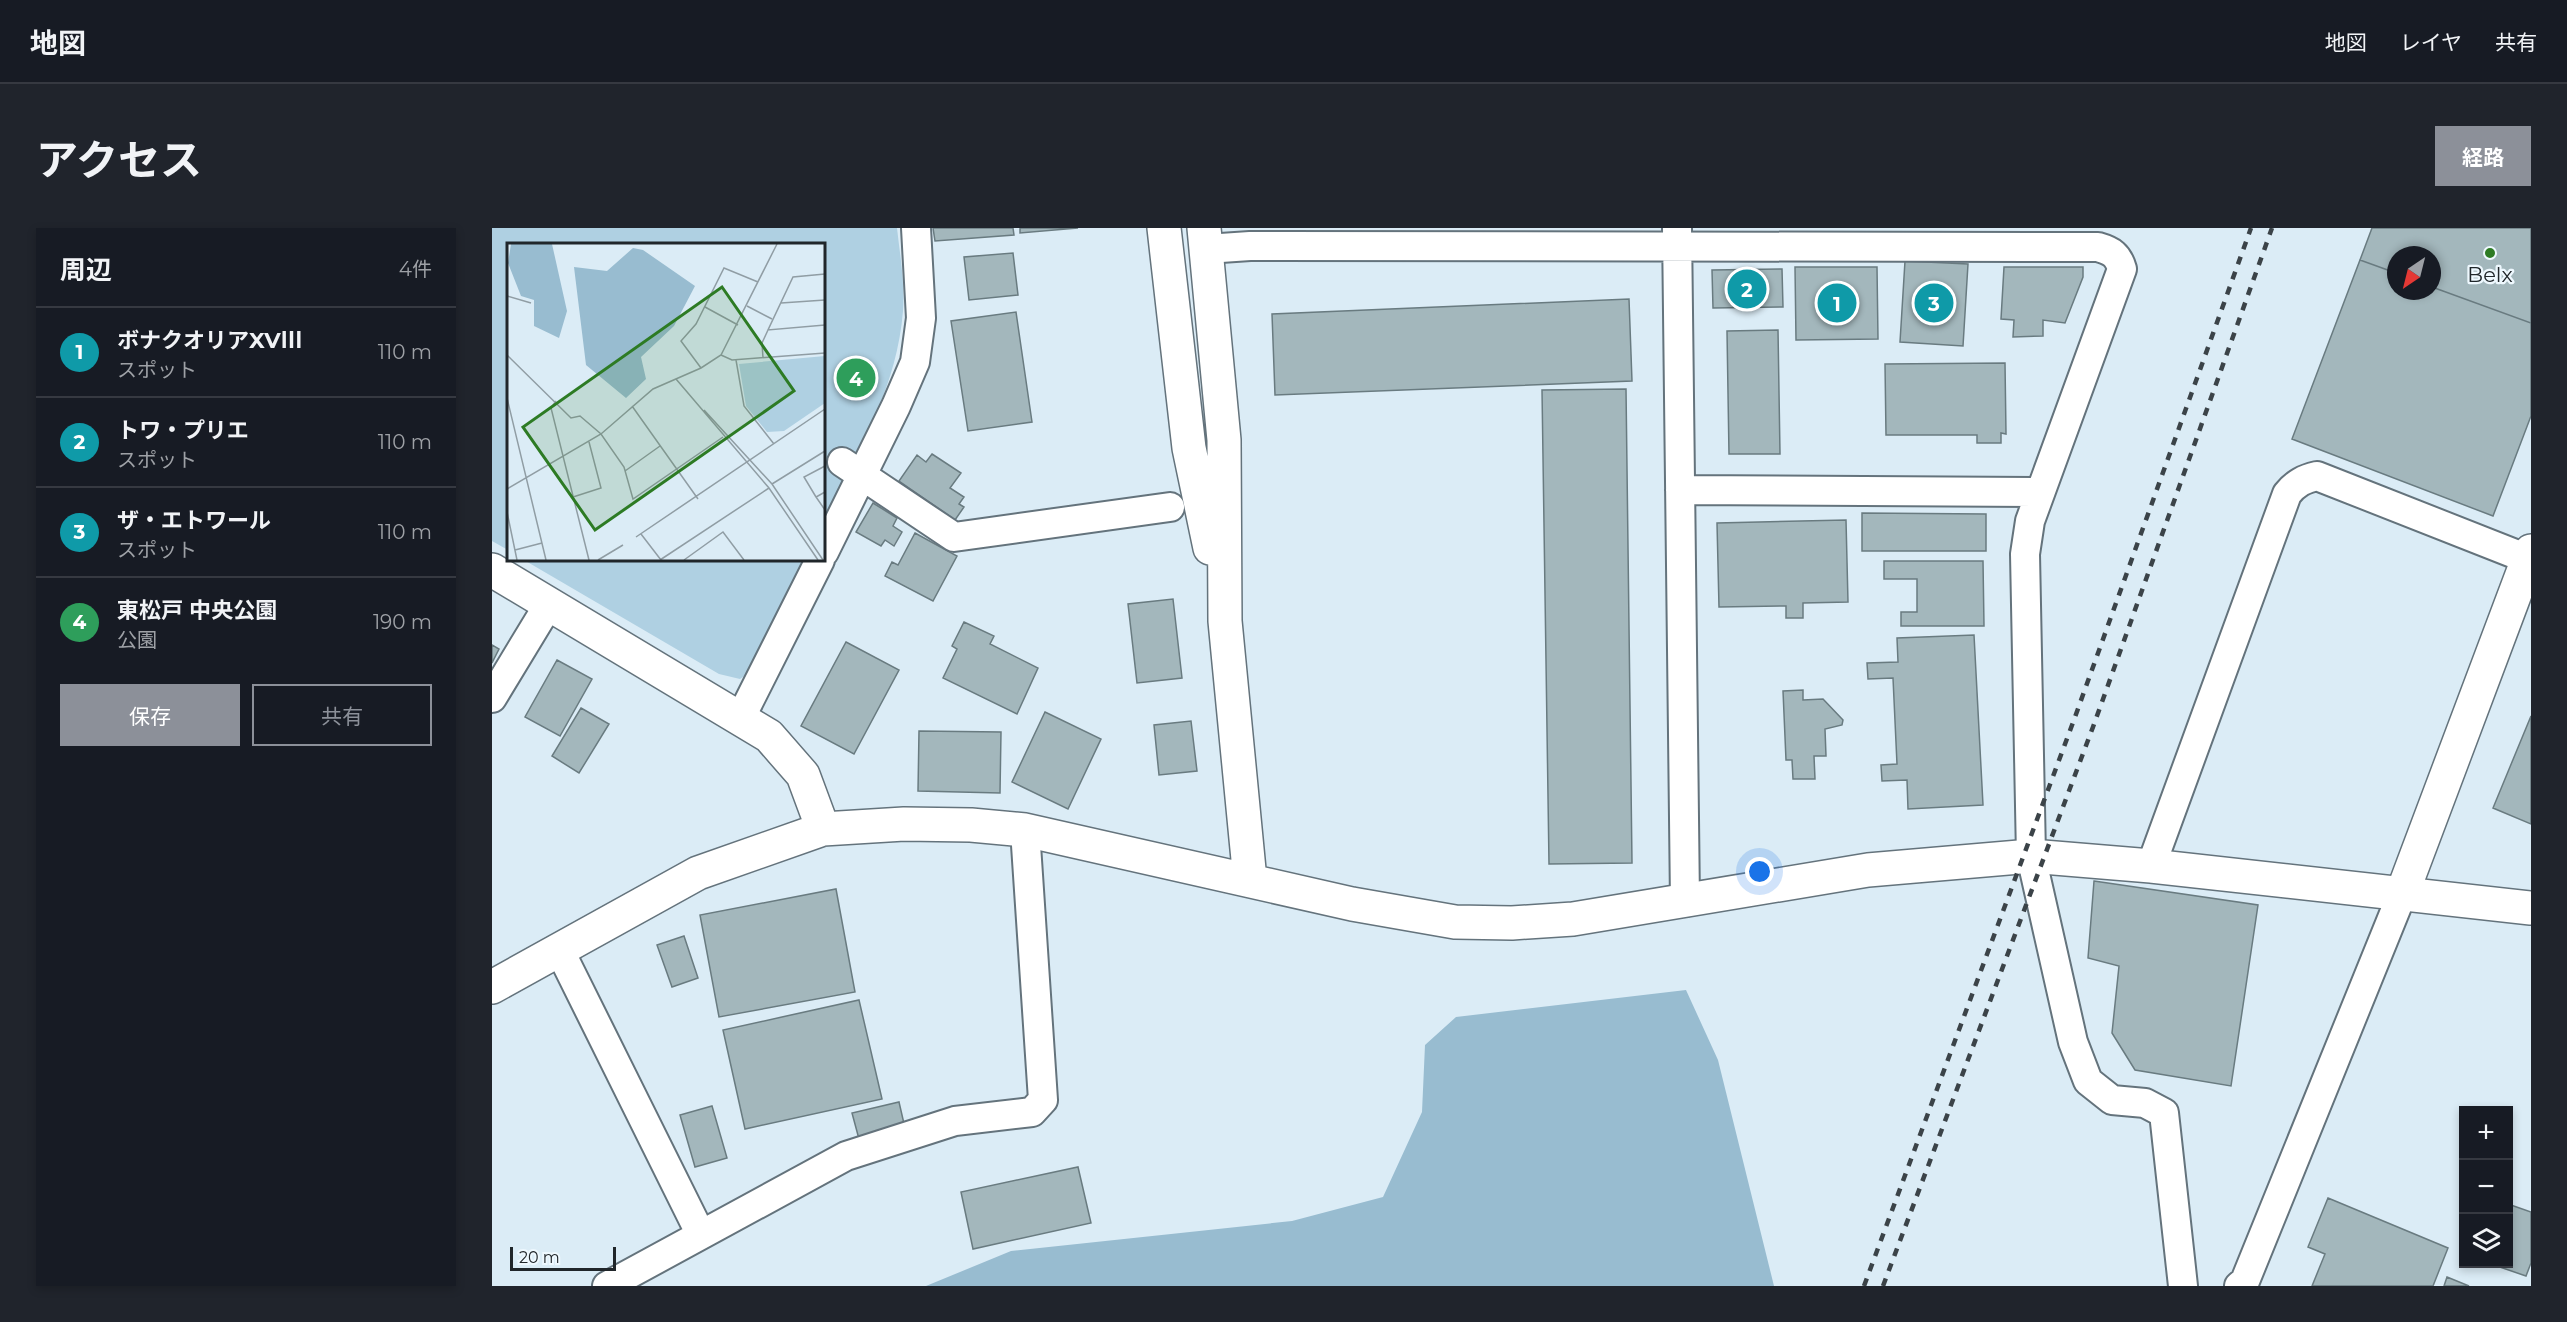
<!DOCTYPE html>
<html lang="ja">
<meta charset="utf-8">
<style>
:root{--surface:#171b24;--page:#20242c;--text:#f1f3f6;--muted:#9ea1a6;--line:#363941;--accent:#8c9099}
body{margin:0;font-family:Montserrat,"Noto Sans JP",sans-serif;background:var(--page);color:var(--text)}
.controls{position:absolute;right:18px;bottom:18px;display:grid;overflow:hidden;border-radius:0px;box-shadow:0 3px 9px #0003}
.controls button{width:54px;height:54px;display:grid;place-items:center;padding:0;border:0;border-bottom:2px solid var(--line);background:var(--surface);color:var(--text);font:30px sans-serif}
.compass{position:absolute;left:1895px;top:18px;width:54px;height:54px;border-radius:50%;background:var(--surface);box-shadow:0 3px 9px #0003;rotate:215deg}
.scale{position:absolute;left:18px;bottom:15px;width:106px;box-sizing:border-box;padding-left:6px;border:3px solid #20262a;border-top:0;font-size:16px;line-height:21px;white-space:nowrap;color:#20262a;-webkit-text-stroke:4px #eef8fe;paint-order:stroke}
.you{position:absolute;left:1268px;top:644px;width:21px;height:21px;margin:-15px;border:4px solid #fff;border-radius:50%;background:#1a73e8;box-shadow:0 0 0 9px #1a73e833}
.badge{display:grid;place-items:center;width:39px;height:39px;border-radius:50%;background:var(--accent);color:#fff;font-size:20px;font-weight:700}
.pin{position:absolute;translate:-50% -50%;border:3px solid #fff;box-shadow:0 2px 6px #0006}
.list{margin:0;padding:0;list-style:none}
h2{display:flex;justify-content:space-between;align-items:center;height:78px;margin:0;padding:0 24px;font-size:26px}
h2 small{font-size:20px;font-weight:400;color:var(--muted)}
.list li{display:grid;grid-template-columns:39px 1fr auto;gap:18px;align-items:center;box-sizing:border-box;height:90px;padding:0 24px;border-top:2px solid var(--line)}
.list b{display:block;font-size:22px;white-space:nowrap}
.list p{margin:0;font-size:20px;white-space:nowrap;color:var(--muted)}
.list em{font-size:20px;font-style:normal;color:var(--muted)}
.actions{display:flex;gap:12px;padding:18px 24px}
.actions a{flex:1;padding:14px 0;border:2px solid var(--accent);border-radius:0px;text-align:center;font-size:21px;color:var(--accent)}
.actions .main{background:var(--accent);color:#fff}
.icon{flex:none;width:33px;height:33px;fill:none;stroke:currentColor;stroke-width:2;stroke-linecap:round;stroke-linejoin:round}
.map{position:relative;flex:none;width:2039px;height:1058px;overflow:hidden;border-radius:0px}
header{display:flex;align-items:center;gap:36px;box-sizing:border-box;height:84px;padding:0 30px;background:var(--surface);border-bottom:2px solid var(--line)}
header strong{font-size:28px}
nav{display:flex;gap:33px;margin-inline-start:auto;font-size:21px}
.intro{display:flex;align-items:center;justify-content:space-between;box-sizing:border-box;height:144px;padding:0 36px}
h1{margin:0;font-size:42px}
.button{padding:15px 27px;border-radius:0px;background:var(--accent);color:#fff;font-size:21px;font-weight:700}
main{display:flex;gap:36px;padding:0 36px}
aside{flex:1;background:var(--surface);border-radius:0px;box-shadow:0 3px 9px #0003}
.map>svg:first-child{display:block}
.green{fill:#afd0e2}
.forest{fill:#98bcd0}
.building{fill:#a3b7bc;stroke:#697b80;stroke-width:1.5}
.lines{fill:none;stroke-linecap:round;stroke-linejoin:round}
.street-casing{stroke:#64737c;stroke-width:32}
.secondary-casing{stroke:#64737c;stroke-width:36}
.street{stroke:#fff;stroke-width:28}
.secondary{stroke:#fff;stroke-width:33}
.rail{stroke:#3b4348;stroke-width:4.5;stroke-dasharray:8 8;stroke-linecap:butt}
.poi-dot{fill:#2d7b24;stroke:#eef8fe;stroke-width:2}
.labels{text-anchor:middle;stroke-width:4.5;stroke-linejoin:round;paint-order:stroke}
.poi-label{font-size:21px;fill:#20262a;stroke:#eef8fe}
.inset-road{fill:none;stroke:#909da4;stroke-width:1.5}
.view{fill:#2d7b24;fill-opacity:0.15;stroke:#2d7b24;stroke-width:3}
.inset-edge{fill:none;stroke:#20262a;stroke-width:3}
</style>
<header>
<strong>地図</strong>
<nav><a>地図</a><a>レイヤ</a><a>共有</a></nav>
</header>
<div class="intro"><h1>アクセス</h1><a class="button">経路</a></div>
<main>
<aside>
<h2>周辺<small>4件</small></h2>
<ul class="list">
<li><span class="badge" style="background:#0f9aa8">1</span><div><b>ボナクオリアXVⅢ</b><p>スポット</p></div><em>110 m</em></li>
<li><span class="badge" style="background:#0f9aa8">2</span><div><b>トワ・プリエ</b><p>スポット</p></div><em>110 m</em></li>
<li><span class="badge" style="background:#0f9aa8">3</span><div><b>ザ・エトワール</b><p>スポット</p></div><em>110 m</em></li>
<li><span class="badge" style="background:#2e9e5b">4</span><div><b>東松戸 中央公園</b><p>公園</p></div><em>190 m</em></li>
</ul>
<div class="actions"><a class="main">保存</a><a>共有</a></div>
</aside>
<div class="map">
<svg width="2039" height="1058" viewBox="0 0 2039 1058">
<rect width="100%" height="100%" fill="#dbecf6"/>
<path class="green" d="M 0,0 L 405,0 C 408,27 413,55 411,83 C 405,160 365,226 332,293 L 332,16 L 16,16 L 16,322 L 0,313 Z
M 32,332 L 313,332 L 257,445 L 248,451 L 227,446 Z"/>
<path class="forest" d="M 1194,762 L 1226,832 L 1282,1058 L 434,1058 L 519,1023 L 800,993 L 891,969 L 930,884 L 933,817 L 964,789 Z"/>
<path class="building" d="M 441,0 L 521,0 L 522,7 L 443,13 Z
M 528,0 L 586,0 L 528,5 Z
M 1880,0 L 2039,0 L 2039,95 L 1940,59 L 1940,27 L 1904,27 L 1904,45 L 1868,32 Z
M 521,25 L 526,67 L 477,72 L 472,29 Z
M 1868,32 L 1904,45 L 1904,63 L 1940,63 L 1940,59 L 2039,95 L 2039,188 L 2001,288 L 1800,211 Z
M 1413,33 L 1476,36 L 1471,118 L 1408,114 Z
M 1303,39 L 1385,39 L 1386,111 L 1304,112 Z
M 1512,39 L 1591,39 L 1591,49 L 1573,95 L 1551,92 L 1551,108 L 1521,109 L 1522,92 L 1509,91 Z
M 1290,41 L 1291,79 L 1221,80 L 1220,42 Z
M 1137,71 L 1140,153 L 783,167 L 780,86 Z
M 524,84 L 540,194 L 476,203 L 459,93 Z
M 1286,102 L 1288,226 L 1237,226 L 1235,103 Z
M 1513,135 L 1514,206 L 1509,205 L 1509,215 L 1485,215 L 1485,207 L 1394,207 L 1393,136 Z
M 1134,161 L 1140,635 L 1057,636 L 1050,162 Z
M 440,226 L 469,245 L 458,260 L 472,269 L 467,276 L 472,279 L 463,292 L 407,253 L 425,227 L 434,234 Z
M 381,275 L 405,290 L 401,298 L 410,304 L 402,318 L 393,312 L 389,318 L 364,304 Z
M 1370,285 L 1494,286 L 1494,323 L 1370,323 Z
M 1354,292 L 1356,374 L 1311,375 L 1311,390 L 1294,390 L 1294,378 L 1227,379 L 1225,295 Z
M 423,305 L 465,328 L 441,373 L 393,348 L 400,334 L 406,337 Z
M 1392,333 L 1491,333 L 1492,398 L 1409,398 L 1409,384 L 1425,384 L 1425,351 L 1392,351 Z
M 681,371 L 690,450 L 645,455 L 636,376 Z
M 472,394 L 502,408 L 498,416 L 546,440 L 525,486 L 451,450 L 465,421 L 460,418 Z
M 1482,407 L 1491,577 L 1416,581 L 1415,552 L 1390,553 L 1389,537 L 1405,536 L 1401,450 L 1376,451 L 1375,435 L 1406,434 L 1405,410 Z
M 354,414 L 407,442 L 362,526 L 309,498 Z
M 0,417 L 7,421 L 0,435 Z
M 65,432 L 100,451 L 68,508 L 33,489 Z
M 1311,462 L 1311,472 L 1331,471 L 1351,492 L 1350,497 L 1333,501 L 1334,528 L 1322,528 L 1323,551 L 1301,551 L 1300,532 L 1294,532 L 1291,463 Z
M 89,480 L 117,496 L 87,545 L 60,528 Z
M 553,484 L 609,511 L 576,581 L 520,554 Z
M 2039,488 L 2039,596 L 2001,580 Z
M 699,493 L 705,543 L 667,547 L 662,497 Z
M 427,503 L 509,504 L 508,565 L 426,563 Z
M 1602,653 L 1766,677 L 1739,858 L 1643,842 L 1620,805 L 1627,738 L 1596,730 Z
M 344,661 L 363,764 L 227,789 L 208,687 Z
M 192,708 L 206,750 L 180,759 L 165,717 Z
M 367,772 L 390,871 L 253,901 L 231,802 Z
M 407,874 L 413,900 L 367,911 L 360,885 Z
M 220,878 L 235,930 L 203,939 L 188,887 Z
M 586,939 L 599,995 L 481,1021 L 469,964 Z
M 1836,970 L 1956,1020 L 1941,1058 L 1820,1058 L 1833,1026 L 1816,1019 Z
M 2016,976 L 2039,984 L 2039,1035 L 2034,1048 L 1999,1036 L 2016,1036 Z
M 1955,1049 L 1977,1058 L 1952,1058 Z"/>
<g class="lines">
<g class="street-casing">
<path id="street" d="M 1185,0 L 1193,674
M 714,21 L 758,18 L 1606,19 C 1620,23 1626,27 1630,41 L 1538,293 L 1533,326 L 1539,628 L 1581,814 L 1596,853 L 1620,872 L 1653,875 L 1672,885 L 1691,1058
M 350,234 L 462,309 L 678,279
M 1188,262 L 1548,264
M 332,324 L 404,178 L 423,134 L 429,90 L 424,0
M 0,470 L 57,376
M 248,491 L 328,332
M 1659,638 L 1795,266 C 1804,255 1812,251 1825,248 L 2036,331
M 67,721 L 208,1005
M 115,1058 L 354,928 L 463,893 L 540,884 L 551,872 L 533,602
M 1747,1058 L 1753,1053 L 1910,666"/>
</g>
<g class="secondary-casing">
<path id="secondary" d="M 672,0 L 697,220 L 718,320
M 712,0 L 732,212 L 733,393 L 758,652
M 0,342 L 277,508 L 311,547 L 331,601
M 1910,666 L 2039,323
M 0,759 L 206,645 L 331,601 L 412,596 L 479,597 L 533,602 L 860,676 L 963,694 L 1020,695 L 1081,691 L 1376,642 L 1539,628 L 1659,638 L 2039,680"/>
</g>
<use href="#street" class="street"/>
<use href="#secondary" class="secondary"/>
<path class="rail" d="M 1372,1058 L 1583,489 L 1759,0
M 1391,1058 L 1601,499 L 1780,0"/>
</g>
<circle class="poi-dot" cx="1998" cy="25" r="6"/>
<g class="labels">
<g class="poi-label">
<text x="1998" y="54">Belx</text>
</g>
</g>
<g transform="translate(15 15)">
<rect width="318" height="318" fill="#dbecf6"/>
<path d="M 318,113 L 318,160 L 277,188 L 260,189 L 239,163 L 232,121 Z" fill="#afd0e2"/>
<path d="M 4,1 L 45,1 L 60,68 L 52,95 L 27,83 L 27,57 L 14,53 L 1,20 ZM 126,5 L 136,7 L 188,43 L 167,83 L 134,114 L 139,136 L 119,155 L 79,122 L 67,24 L 100,28 Z" fill="#98bcd0"/>
<path class="inset-road" d="M 318,31 L 286,34 L 261,87 L 318,82M 0,53 L 24,60M 274,60 L 318,57M 240,63 L 265,76M 198,64 L 231,82M 0,112 L 64,175 L 73,173 L 94,191 L 117,224 L 126,256 L 216,194M 214,112 L 225,117 L 318,110M 256,115 L 255,100 L 261,87M 229,117 L 237,163 L 267,201M 194,125 L 174,98 L 189,81 L 217,25 L 251,39M 169,136 L 262,245 L 311,317M 0,155 L 39,317M 49,158 L 44,165 L 82,317M 125,163 L 191,256M 197,167 L 265,241 L 316,317M 118,228 L 153,203M 265,241 L 318,208M 0,246 L 94,191 L 146,146 L 194,125 L 214,112 L 270,1M 318,249 L 309,254 L 318,267M 66,254 L 94,245 L 82,199M 309,254 L 297,234 L 318,223M 0,269 L 10,317M 134,291 L 154,317M 129,294 L 318,166M 8,307 L 35,300M 91,317 L 116,302M 153,317 L 262,245M 177,317 L 216,289 L 237,317"/>
<path class="view" d="M 215,44 L 287,148 L 88,287 L 16,184 Z"/>
<rect width="318" height="318" class="inset-edge"/>
</g>
</svg>
<div class="controls">
<button>+</button>
<button>−</button>
<button><svg class="icon" aria-label="layers" viewBox="0 0 24 24"><path d="M12 4l9 5-9 5-9-5zM3 14l9 5 9-5"/></svg></button>
</div>
<svg class="compass" viewBox="-18 -18 36 36"><path d="M0-13l5 13h-10z" fill="#e53935"/><path d="M0 13l5-13h-10z" fill="#9ea1a6"/></svg>
<div class="scale">20 m</div>
<div class="you"></div>
<div class="pin badge" style="left:1345px;top:75px;background:#0f9aa8">1</div>
<div class="pin badge" style="left:1255px;top:61px;background:#0f9aa8">2</div>
<div class="pin badge" style="left:1442px;top:75px;background:#0f9aa8">3</div>
<div class="pin badge" style="left:364px;top:150px;background:#2e9e5b">4</div>
</div>
</main>
